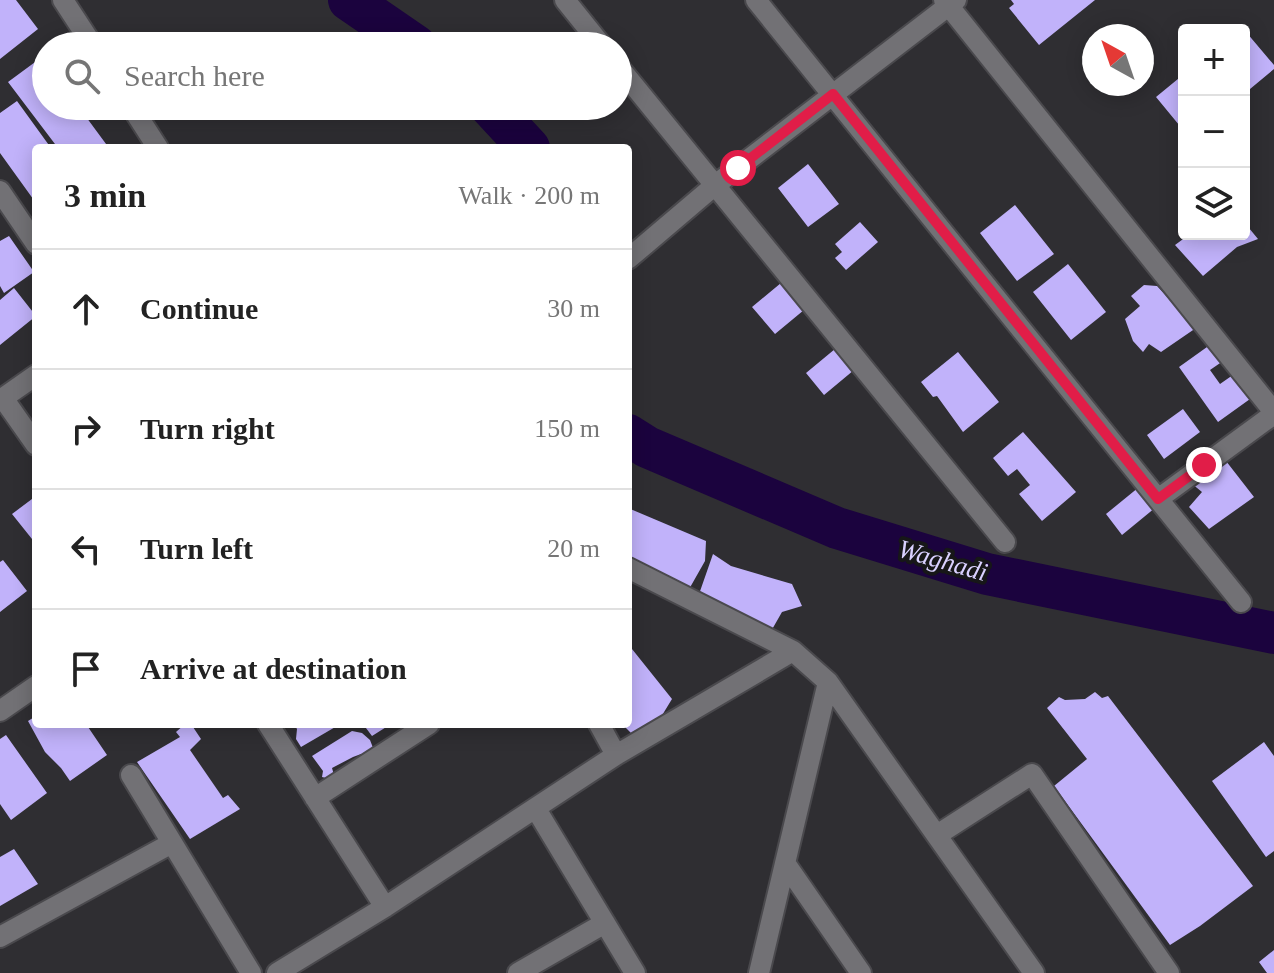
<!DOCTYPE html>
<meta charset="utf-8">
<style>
:root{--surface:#fff;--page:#f2f2f2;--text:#222;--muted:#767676;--line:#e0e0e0}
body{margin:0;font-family:Georgia,serif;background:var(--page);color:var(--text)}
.controls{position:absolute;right:24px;top:24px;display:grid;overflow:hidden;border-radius:8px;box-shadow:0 4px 20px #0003}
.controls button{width:72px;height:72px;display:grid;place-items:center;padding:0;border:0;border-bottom:2px solid var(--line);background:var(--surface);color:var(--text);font:40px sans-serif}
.compass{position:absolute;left:1082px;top:24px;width:72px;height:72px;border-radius:50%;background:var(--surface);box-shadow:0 4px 20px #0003;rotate:320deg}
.stop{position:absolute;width:24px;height:24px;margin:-18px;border:6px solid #e11d48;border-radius:50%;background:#fff}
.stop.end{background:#e11d48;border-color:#fff;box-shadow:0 2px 8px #0008}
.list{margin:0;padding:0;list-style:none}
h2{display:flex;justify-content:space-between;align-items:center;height:104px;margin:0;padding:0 32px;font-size:34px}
h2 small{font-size:26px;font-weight:400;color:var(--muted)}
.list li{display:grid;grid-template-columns:52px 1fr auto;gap:24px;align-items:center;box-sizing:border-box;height:120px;padding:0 32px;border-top:2px solid var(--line)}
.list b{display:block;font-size:30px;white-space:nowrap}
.list em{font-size:26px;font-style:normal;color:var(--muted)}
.icon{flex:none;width:44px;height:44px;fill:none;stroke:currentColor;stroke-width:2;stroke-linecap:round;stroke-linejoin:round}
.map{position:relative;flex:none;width:1274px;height:973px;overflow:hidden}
.search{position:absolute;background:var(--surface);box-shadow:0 4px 20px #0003;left:32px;top:32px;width:600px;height:88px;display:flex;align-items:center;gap:20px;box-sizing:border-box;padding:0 28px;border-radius:44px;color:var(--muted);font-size:30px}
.panel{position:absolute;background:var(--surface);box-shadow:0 4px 20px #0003;left:32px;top:144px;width:600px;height:584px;border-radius:8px}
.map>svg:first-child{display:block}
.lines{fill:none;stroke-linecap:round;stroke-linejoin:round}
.river{stroke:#1b033e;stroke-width:42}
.building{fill:#c1b2fa}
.minor-casing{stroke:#4a494d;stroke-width:24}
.minor{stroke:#727175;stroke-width:20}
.route{stroke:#e11d48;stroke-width:10}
.labels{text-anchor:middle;stroke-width:8;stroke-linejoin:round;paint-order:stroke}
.water-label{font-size:26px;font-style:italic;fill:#dad1ff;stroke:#171718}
</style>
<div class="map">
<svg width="1274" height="973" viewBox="0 0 1274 973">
<rect width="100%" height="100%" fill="#2f2e32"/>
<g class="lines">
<path class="river" d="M 349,0 L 416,46
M 490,106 L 529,148
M 628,435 L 647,447 L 837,528 L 987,574 L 1274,633"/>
</g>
<path class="building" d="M 0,0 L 16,0 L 38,29 L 0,59 Z
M 1011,0 L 1095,0 L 1039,45 L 1009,8 L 1014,4 Z
M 1241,26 L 1274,65 L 1274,69 L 1244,94 L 1244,30 L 1236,30 Z
M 46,54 L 46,106 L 78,106 L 109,148 L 58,148 L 8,82 Z
M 1184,74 L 1184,131 L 1156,97 Z
M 17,101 L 51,148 L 36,148 L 36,203 L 0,153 L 0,113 Z
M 808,164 L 839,204 L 808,227 L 778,188 Z
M 1015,205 L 1054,254 L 1017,281 L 980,233 Z
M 860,222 L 878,242 L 846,270 L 835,258 L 842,252 L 835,244 Z
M 1244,222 L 1258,239 L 1237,247 L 1203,276 L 1175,245 L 1190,234 L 1244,234 Z
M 9,236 L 34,272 L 4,293 L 0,286 L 0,241 Z
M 1068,264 L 1106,312 L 1071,340 L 1033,292 Z
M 787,278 L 810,305 L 775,334 L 752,307 Z
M 1144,285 L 1157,286 L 1196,328 L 1161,352 L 1149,344 L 1143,352 L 1133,341 L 1125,319 L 1140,306 L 1131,296 Z
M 14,288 L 36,316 L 0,345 L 0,300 Z
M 1214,342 L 1226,359 L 1210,370 L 1220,384 L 1240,370 L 1257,394 L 1218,422 L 1179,367 Z
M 841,344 L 860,365 L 824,395 L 806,373 Z
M 958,352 L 999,402 L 963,432 L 937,396 L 933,397 L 921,382 Z
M 1183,409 L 1200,432 L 1164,459 L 1147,435 Z
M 1023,432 L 1076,492 L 1042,521 L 1019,494 L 1030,485 L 1017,469 L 1008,476 L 993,458 Z
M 1226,461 L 1254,497 L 1209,529 L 1189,507 L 1202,492 L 1191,483 Z
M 1144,483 L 1161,503 L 1122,535 L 1106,514 Z
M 36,496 L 36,544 L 12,514 Z
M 628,508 L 706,541 L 705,561 L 688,591 L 678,588 L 675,579 L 628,559 Z
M 713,554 L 731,566 L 792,584 L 802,606 L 782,612 L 770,633 L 725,605 L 698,597 Z
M 3,560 L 27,591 L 0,612 L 0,562 Z
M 628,644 L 672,699 L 661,717 L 633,735 L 625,727 L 628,724 Z
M 1095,692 L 1102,698 L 1108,696 L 1253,886 L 1200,926 L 1170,945 L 1054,786 L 1087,759 L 1047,708 L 1059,697 L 1065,700 L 1085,699 Z
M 36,716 L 36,724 L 86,724 L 107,755 L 70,781 L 61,768 L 45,752 L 28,721 Z
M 185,724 L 191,724 L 201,739 L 190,750 L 223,798 L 228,795 L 240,809 L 190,839 L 137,762 L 180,737 L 176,732 Z
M 294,724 L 336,724 L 337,726 L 301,747 L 296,739 L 297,729 Z
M 363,724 L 391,724 L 372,736 Z
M 352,731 L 362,733 L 370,740 L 375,753 L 366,760 L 361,754 L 353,757 L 332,768 L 334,775 L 330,779 L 322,777 L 323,771 L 312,756 Z
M 6,735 L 47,793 L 11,820 L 0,804 L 0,739 Z
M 1264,742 L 1274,756 L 1274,851 L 1266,857 L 1212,781 Z
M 14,849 L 38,884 L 0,906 L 0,857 Z
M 1274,950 L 1274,973 L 1267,973 L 1259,962 Z"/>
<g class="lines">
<g class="minor-casing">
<path id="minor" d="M 63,0 L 93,46
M 565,0 L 602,46
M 756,0 L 1241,602
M 944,0 L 1274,412
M 618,66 L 1005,542
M 131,106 L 158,148
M 0,191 L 36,244
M 628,259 L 714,186 L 956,0
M 36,375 L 3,398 L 36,445
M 1158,499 L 1274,414
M 628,568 L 793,651 L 828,682 L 1034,973
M 0,711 L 36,686
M 268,724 L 385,907
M 599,724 L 616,755
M 131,775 L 251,973
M 315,798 L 429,724
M 536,809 L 635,973
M 937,835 L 1032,774 L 1169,973
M 785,863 L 861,973
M 0,937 L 172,843
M 277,973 L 385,907 L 616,755 L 793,651
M 518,973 L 605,923
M 759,973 L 828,682"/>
</g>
<use href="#minor" class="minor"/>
</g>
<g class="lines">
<path class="route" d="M 738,168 L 833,94 L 1158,499 L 1204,465"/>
</g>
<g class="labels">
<g class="water-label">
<text transform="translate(943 560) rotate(16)" y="9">Waghadi</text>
</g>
</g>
</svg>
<div class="controls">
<button>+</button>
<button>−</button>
<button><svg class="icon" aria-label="layers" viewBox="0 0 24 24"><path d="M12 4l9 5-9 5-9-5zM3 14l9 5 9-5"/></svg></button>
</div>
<svg class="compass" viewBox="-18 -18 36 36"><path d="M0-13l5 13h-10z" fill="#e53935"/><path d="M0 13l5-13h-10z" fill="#767676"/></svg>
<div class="stop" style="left:738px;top:168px"></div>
<div class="stop end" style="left:1204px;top:465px"></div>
<div class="search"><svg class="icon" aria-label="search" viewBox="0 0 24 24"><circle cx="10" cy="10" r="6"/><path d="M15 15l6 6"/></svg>Search here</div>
<section class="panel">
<h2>3 min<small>Walk · 200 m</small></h2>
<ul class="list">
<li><svg class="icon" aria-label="ahead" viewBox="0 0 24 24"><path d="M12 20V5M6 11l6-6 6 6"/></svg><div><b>Continue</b></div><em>30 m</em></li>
<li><svg class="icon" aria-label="right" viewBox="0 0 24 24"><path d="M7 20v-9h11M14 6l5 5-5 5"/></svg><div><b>Turn right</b></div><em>150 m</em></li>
<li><svg class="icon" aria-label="left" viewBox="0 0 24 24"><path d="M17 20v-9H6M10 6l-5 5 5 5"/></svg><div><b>Turn left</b></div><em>20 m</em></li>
<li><svg class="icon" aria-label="arrive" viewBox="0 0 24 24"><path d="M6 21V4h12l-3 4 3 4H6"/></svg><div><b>Arrive at destination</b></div></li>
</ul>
</section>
</div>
